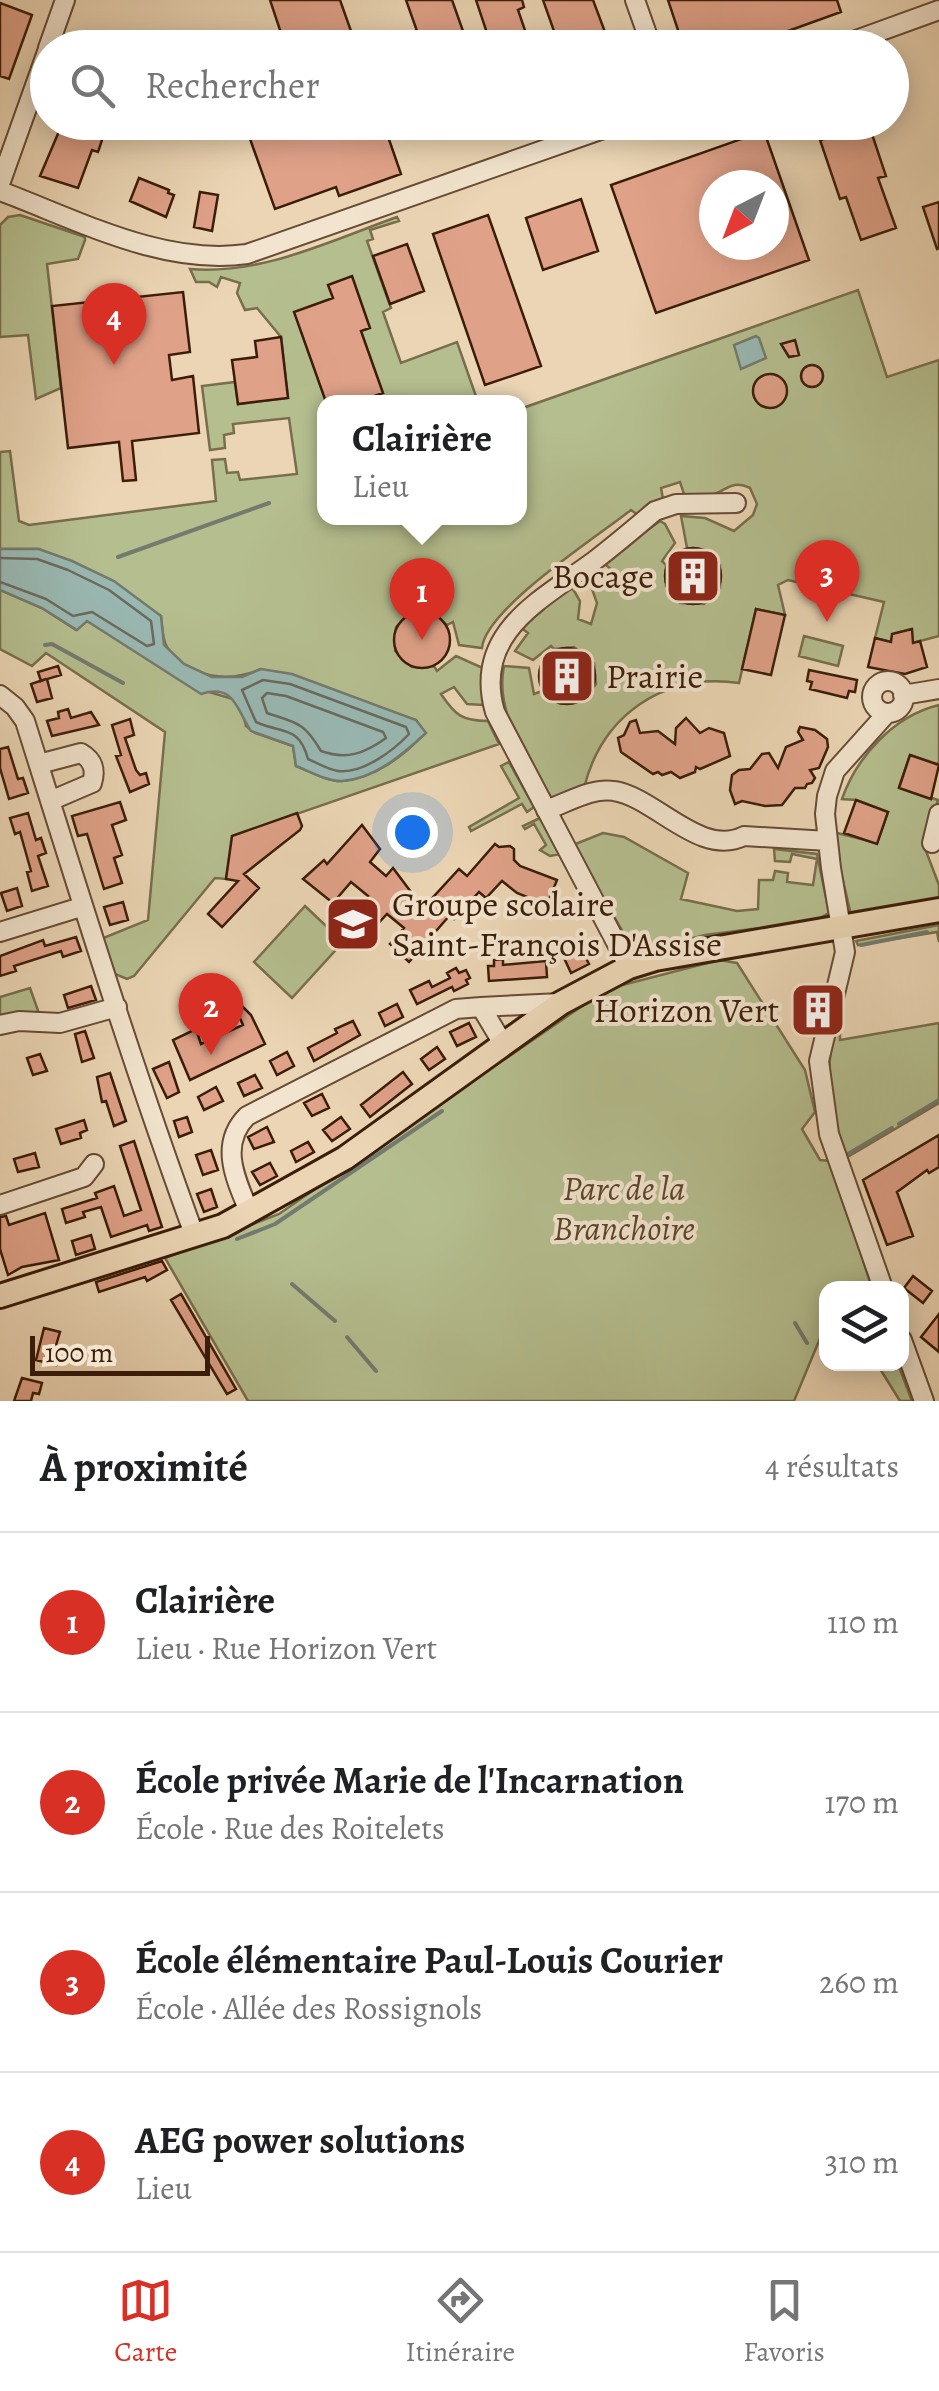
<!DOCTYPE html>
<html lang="fr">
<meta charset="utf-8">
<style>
:root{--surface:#fff;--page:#f6f6f6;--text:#202124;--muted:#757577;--line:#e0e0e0;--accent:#d93025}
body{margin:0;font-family:Alegreya,serif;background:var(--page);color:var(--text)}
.controls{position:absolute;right:30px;bottom:30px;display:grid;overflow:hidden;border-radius:20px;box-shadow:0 5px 25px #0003}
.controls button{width:90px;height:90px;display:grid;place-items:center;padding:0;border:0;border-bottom:2px solid var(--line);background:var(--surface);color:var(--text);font:50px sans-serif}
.compass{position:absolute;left:699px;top:170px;width:90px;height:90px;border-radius:50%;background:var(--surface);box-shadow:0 5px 25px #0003;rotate:222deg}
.scale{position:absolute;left:30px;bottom:25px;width:180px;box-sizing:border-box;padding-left:10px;border:5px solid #3b1d09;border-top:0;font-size:28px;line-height:35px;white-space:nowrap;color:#3b1d09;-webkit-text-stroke:8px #f2e4ce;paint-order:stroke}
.you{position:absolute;left:412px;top:832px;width:35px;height:35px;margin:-25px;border:8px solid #fff;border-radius:50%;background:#1a73e8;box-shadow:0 0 0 15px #1a73e833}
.badge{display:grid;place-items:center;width:65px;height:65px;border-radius:50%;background:var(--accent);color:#fff;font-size:32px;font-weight:700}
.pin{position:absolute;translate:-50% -82px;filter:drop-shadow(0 2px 5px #0008)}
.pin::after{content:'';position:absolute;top:52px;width:35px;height:30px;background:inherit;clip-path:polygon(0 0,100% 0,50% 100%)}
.popup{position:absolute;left:317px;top:395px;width:210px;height:130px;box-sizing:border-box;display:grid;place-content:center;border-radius:20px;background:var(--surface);filter:drop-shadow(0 2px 8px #0005);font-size:32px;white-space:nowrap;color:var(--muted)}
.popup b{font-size:38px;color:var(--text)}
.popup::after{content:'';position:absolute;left:50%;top:100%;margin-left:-20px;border:20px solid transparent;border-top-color:var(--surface)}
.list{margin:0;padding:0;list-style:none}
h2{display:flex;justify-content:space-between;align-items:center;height:130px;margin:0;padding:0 40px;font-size:42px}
h2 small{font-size:32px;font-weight:400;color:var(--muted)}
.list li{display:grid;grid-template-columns:65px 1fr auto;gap:30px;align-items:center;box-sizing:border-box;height:180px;padding:0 40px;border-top:2px solid var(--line)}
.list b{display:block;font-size:38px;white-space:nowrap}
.list p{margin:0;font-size:32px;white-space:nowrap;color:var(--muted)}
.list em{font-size:32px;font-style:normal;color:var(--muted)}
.icon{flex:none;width:55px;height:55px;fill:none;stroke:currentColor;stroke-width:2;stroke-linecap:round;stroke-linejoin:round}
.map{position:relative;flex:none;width:939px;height:1401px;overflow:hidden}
.search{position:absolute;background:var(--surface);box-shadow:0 5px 25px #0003;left:30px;right:30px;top:30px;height:110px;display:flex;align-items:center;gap:25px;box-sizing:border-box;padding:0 35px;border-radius:55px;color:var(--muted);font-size:38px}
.sheet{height:850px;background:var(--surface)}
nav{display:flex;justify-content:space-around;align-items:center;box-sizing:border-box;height:140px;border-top:2px solid var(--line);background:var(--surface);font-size:28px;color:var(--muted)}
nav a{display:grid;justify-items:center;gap:5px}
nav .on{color:var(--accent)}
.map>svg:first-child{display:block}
.green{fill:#b5be8f;stroke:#786e4c;stroke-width:2.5}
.water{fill:#99b8b2;stroke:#737a6e;stroke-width:2.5}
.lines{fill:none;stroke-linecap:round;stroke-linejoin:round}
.shore{stroke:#6a6a5e;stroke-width:2.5}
.stream{stroke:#737a6e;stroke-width:4}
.building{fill:#dfa188;stroke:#3b1d09;stroke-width:2.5;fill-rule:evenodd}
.minor-casing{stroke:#674b34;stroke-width:22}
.major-casing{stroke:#3b1d09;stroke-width:28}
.minor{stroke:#f2e4ce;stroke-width:18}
.major{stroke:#ebd5b4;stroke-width:22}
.labels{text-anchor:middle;stroke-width:8;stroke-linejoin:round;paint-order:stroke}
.poi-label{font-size:35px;fill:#3b1d09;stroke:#f2e4ce;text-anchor:end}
.park-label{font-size:35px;font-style:italic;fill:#5a452a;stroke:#f2e4ce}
</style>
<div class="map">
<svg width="939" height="1401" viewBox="0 0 939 1401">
<rect width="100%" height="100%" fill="#ebd5b4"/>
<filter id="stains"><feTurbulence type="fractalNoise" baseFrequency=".002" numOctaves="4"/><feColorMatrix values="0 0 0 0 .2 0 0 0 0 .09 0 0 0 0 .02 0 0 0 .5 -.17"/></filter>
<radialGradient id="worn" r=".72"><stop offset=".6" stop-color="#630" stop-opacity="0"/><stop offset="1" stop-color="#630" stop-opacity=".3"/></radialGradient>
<path class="green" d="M 20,215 L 85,237 L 85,240 L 78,259 L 47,264 L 61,388 L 36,399 L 28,335 L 0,337 L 0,225 L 8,217 Z
M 397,217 L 399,221 L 370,230 L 373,239 L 367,241 L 391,308 L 383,312 L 401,363 L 457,342 L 478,402 L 324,402 L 324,518 L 520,518 L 520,409 L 858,290 L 887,377 L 939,360 L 939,636 L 913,643 L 911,629 L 893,634 L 891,642 L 875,638 L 884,602 L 788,580 L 778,585 L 785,615 L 756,609 L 739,683 C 664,672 602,715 584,788 L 552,799 C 528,761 494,712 504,666 L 529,668 L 534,694 L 542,691 L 560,704 L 582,701 L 596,684 L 594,663 L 574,647 L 554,649 L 551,646 L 533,660 L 515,651 L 528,633 L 520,627 L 568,589 L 573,589 L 580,601 L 578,619 L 591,624 L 597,603 L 587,575 L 591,572 L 611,588 L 637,588 L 634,574 L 616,574 L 605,564 L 605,561 L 660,521 L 665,524 L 675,543 L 662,561 L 666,565 L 666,586 L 680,603 L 704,604 L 720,588 L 720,565 L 705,550 L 687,548 L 681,516 L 705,518 L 734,531 L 753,515 L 757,504 L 750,488 C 731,479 727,491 711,495 C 703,497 693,496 685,497 L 680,482 L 661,488 L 664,504 L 638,515 L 631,510 C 598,536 485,609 482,648 L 459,645 L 453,622 L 447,625 L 430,611 L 411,613 L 396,627 L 395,651 L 412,667 L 434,666 L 437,671 L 456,656 L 483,668 L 483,705 L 467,704 L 454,687 L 441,694 C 455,715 462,721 488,721 L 499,744 L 233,836 L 226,879 L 215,878 L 134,976 L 127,979 L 115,974 L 101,939 L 148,920 L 165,732 L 46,653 L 32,666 L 0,649 L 0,590 L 42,608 L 76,630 L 87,621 L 206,691 L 233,699 L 242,710 L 246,726 L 255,733 L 293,746 L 296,766 C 309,771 329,782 342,781 C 375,778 405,755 425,733 L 416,720 L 261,669 C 229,683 189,679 167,647 C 162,639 162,625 161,616 L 39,549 L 0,549 L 0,452 L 10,451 L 19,521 L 29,525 L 216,501 L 212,460 L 225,459 L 227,473 L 238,472 L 240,480 L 297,474 L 289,418 L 233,424 L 234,433 L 224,435 L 225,448 L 210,450 L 202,386 L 235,382 L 238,404 L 288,398 L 281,337 L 257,308 L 245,310 L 237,293 L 240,283 L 221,277 L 217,287 L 209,282 L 196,282 L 190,269 C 262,275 330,241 397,217 Z
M 804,636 L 843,646 L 838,666 L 799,656 Z
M 939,705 L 939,762 L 937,764 L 910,755 L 899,787 L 938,800 L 924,846 L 939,885 L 939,899 L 851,915 L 833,838 L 837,833 L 877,843 L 888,812 L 856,800 L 842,799 C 857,756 894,716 939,705 Z
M 509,762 L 534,807 L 527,812 L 522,804 L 471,831 L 469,827 L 519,798 L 501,766 Z
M 540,818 L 560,854 L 550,856 L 540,850 L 546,845 L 534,824 L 525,829 L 523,826 Z
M 603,833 L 624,837 L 688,873 L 681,899 L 737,911 L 758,909 L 759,880 L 773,880 L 775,871 L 788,873 L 787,882 L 813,885 L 817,859 L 792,854 L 790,862 L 775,861 L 774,849 L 817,854 L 829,913 L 814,921 L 705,935 L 635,953 L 573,845 Z
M 305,906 L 343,942 L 292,998 L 254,962 Z
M 939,925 L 939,942 L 937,932 L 858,945 L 856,941 Z
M 719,960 L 737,963 L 805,1070 L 815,1112 L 802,1129 L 820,1160 L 831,1161 L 872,1288 L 826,1288 L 826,1324 L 794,1401 L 248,1401 L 165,1258 L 279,1214 L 607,989 Z
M 30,988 L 41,1019 L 0,1021 L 0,997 Z
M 939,1023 L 939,1103 L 846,1158 C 833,1118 823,1076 834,1034 L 840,1034 L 840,1040 Z
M 877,1364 L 898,1364 L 912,1401 L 900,1401 Z"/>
<path class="water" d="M 756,336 L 759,338 L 766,358 L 741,369 L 734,345 Z
M 0,549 L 39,549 L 72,561 L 114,581 L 161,616 L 164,645 L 184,664 L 212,677 L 242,677 L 261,669 L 292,674 L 416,720 L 426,733 C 403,754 375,779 342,781 C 329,782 309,771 296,766 L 293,746 L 251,731 C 237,711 235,683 201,694 L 87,621 L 77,630 L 42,608 L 0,590 Z"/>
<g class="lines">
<path class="shore" d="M 0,558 L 37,559 L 68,570 L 109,590 L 151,621 L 154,644 L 147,646 L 92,612 L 73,616 L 46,599 L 0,582
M 263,680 L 290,684 L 406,727 L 409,734 C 394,750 363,774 338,771 C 329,770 317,763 308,759 C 299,725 282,734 256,722 L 242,690 Z
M 267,693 L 286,696 L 383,732 L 386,738 C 364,754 346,760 321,751 C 304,722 297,723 267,713 L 262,698 Z"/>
<path class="stream" d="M 118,557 L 269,503
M 45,645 L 52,644 L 123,683
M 861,945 L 927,932
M 899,1124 L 939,1100
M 848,1154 L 892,1128
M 237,1239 L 275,1224 L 442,1111
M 292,1284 L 335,1321
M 795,1323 L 807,1343
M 347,1337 L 376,1371"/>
</g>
<path class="building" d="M 270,0 L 340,0 L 357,48 L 286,48 Z
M 406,0 L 452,0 L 469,48 L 423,48 Z
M 476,0 L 522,0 L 524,7 L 518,10 L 531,48 L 492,48 Z
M 543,0 L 593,0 L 611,48 L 560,48 Z
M 668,0 L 837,0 L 841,12 L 741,48 L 684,48 Z
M 0,3 L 32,15 L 9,79 L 0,76 Z
M 63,122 L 108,122 L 98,152 L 92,150 L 78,188 L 40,176 Z
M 244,122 L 383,122 L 401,174 L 339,196 L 336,187 L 275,209 Z
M 811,122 L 868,122 L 886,176 L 878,178 L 896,228 L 861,240 L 846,197 L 840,199 L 820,140 L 824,139 Z
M 764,131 L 809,260 L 656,313 L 611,185 ZM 714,185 L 774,185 L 774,245 L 714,245 Z
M 139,178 L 169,190 L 168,193 L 174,195 L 166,217 L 130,201 Z
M 200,192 L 218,195 L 212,231 L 194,227 Z
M 581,199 L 598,251 L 543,270 L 526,218 Z
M 939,202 L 939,248 L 937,249 L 923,207 Z
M 488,215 L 541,366 L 485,385 L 433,234 Z
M 407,244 L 424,291 L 390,304 L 373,256 Z
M 352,276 L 370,328 L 361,331 L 383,393 L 357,402 L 326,402 L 294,312 L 333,298 L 328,285 Z
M 183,292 L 190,352 L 169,355 L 172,380 L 193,376 L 199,433 L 132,441 L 136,480 L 123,481 L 119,442 L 68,448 L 52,306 Z
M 281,337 L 288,398 L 238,404 L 232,360 L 257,357 L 255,341 Z
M 795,340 L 799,355 L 789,357 L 781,344 Z
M801 376a11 11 0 1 1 22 0a11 11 0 1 1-22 0Z
M753 391a17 17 0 1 1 34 0a17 17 0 1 1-34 0Z
M665 576a28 28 0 1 1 56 0a28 28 0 1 1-56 0Z
M 756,609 L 785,615 L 771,675 L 742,669 Z
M394 640a28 28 0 1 1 56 0a28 28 0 1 1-56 0Z
M 912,629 L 913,643 L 920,641 L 927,667 L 905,674 L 868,667 L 875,638 L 891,642 L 892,634 Z
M539 676a28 28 0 1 1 56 0a28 28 0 1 1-56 0Z
M 58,666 L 61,675 L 47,679 L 52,698 L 37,702 L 31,684 L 46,679 L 41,681 L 38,672 Z
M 809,670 L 857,680 L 855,692 L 849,691 L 847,698 L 810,689 L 812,682 L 807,681 Z
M 68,709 L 71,718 L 91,712 L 99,725 L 52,736 L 47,721 L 59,718 L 58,712 Z
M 686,718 L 700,733 L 709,728 L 724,733 L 730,756 L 700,769 L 696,767 L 695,772 L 680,778 L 671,772 L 662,775 L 658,772 L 653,774 L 621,752 L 618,738 L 624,735 L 630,722 L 636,720 L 640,733 L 658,731 L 675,744 L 676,728 Z
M 130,719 L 134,735 L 125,738 L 136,770 L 140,775 L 146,773 L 149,784 L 130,792 L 116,756 L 121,755 L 112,725 Z
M 800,727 L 815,730 L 827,739 L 828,747 L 819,768 L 810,770 L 815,778 L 812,783 L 807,784 L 805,788 L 795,788 L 782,805 L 765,806 L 742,801 L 735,804 L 730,790 L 732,775 L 739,770 L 750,769 L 762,754 L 769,753 L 778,768 L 786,747 L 803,740 L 798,732 Z
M 8,747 L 18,779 L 23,778 L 28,793 L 9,799 L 0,768 L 0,749 Z
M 910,755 L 939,765 L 931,799 L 899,788 Z
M 856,800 L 888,812 L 877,844 L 844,833 Z
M 120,802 L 126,820 L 112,825 L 122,855 L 114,858 L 122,883 L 104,889 L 87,834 L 78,836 L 72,816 Z
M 28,813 L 36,840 L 41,838 L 46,853 L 38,856 L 48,886 L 32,891 L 27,872 L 31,871 L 20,832 L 15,834 L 10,818 Z
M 297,813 L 302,826 L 300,830 L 244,874 L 259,888 L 222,927 L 208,914 L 238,881 L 226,879 L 232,836 Z
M 362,825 L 380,849 L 370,862 L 386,876 L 393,868 L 423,908 L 459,869 L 467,876 L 495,844 L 499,847 L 510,846 L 514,849 L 514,860 L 520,866 L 557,880 L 547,905 L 517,893 L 502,881 L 486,898 L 479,892 L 454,919 L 450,915 L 409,962 L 390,944 L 404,928 L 387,914 L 372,930 L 353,913 L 368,896 L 351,882 L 333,903 L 303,879 L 324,860 L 327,864 Z
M 17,888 L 22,906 L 7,911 L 1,893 Z
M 123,902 L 128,920 L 110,925 L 104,907 Z
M 76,937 L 81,951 L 63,957 L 61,951 L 14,966 L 16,971 L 0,976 L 0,956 L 43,940 L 45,946 Z
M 582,951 L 589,964 L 571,973 L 565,960 Z
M 503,959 L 503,965 L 546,961 L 547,977 L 489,981 L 488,966 L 494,966 L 494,960 Z
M 456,968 L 459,973 L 466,970 L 470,978 L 466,980 L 468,984 L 454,991 L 452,987 L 417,1004 L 410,990 L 429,981 L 432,987 L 450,978 L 447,973 Z
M 91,986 L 96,1000 L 68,1008 L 64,995 Z
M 228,992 L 251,1015 L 265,1044 L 190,1080 L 173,1040 L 196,1029 L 201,1044 L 243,1025 Z
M 397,1004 L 403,1017 L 385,1026 L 379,1013 Z
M 353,1021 L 360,1035 L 314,1061 L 308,1048 L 337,1033 L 335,1029 Z
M 469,1023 L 476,1037 L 457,1046 L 450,1032 Z
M 85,1031 L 94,1058 L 82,1062 L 75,1034 Z
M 437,1047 L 445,1059 L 429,1070 L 421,1059 Z
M 287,1052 L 294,1066 L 277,1075 L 270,1061 Z
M 40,1054 L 47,1071 L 33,1075 L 27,1058 Z
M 169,1062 L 179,1092 L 167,1098 L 153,1069 Z
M 403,1072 L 412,1084 L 370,1117 L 361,1105 Z
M 110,1073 L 126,1121 L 114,1126 L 106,1101 L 102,1102 L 97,1077 Z
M 255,1075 L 262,1088 L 244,1096 L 238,1083 Z
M 216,1087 L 223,1101 L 204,1110 L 198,1097 Z
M 322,1094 L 329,1108 L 312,1116 L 304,1103 Z
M 187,1117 L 192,1132 L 179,1137 L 174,1121 Z
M 341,1117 L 350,1129 L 332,1141 L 323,1130 Z
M 84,1120 L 87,1130 L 80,1133 L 81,1138 L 61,1144 L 56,1129 Z
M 267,1127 L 274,1142 L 254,1149 L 248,1137 Z
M 939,1135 L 939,1167 L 929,1173 L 927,1170 L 897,1192 L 913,1236 L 887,1245 L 863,1180 Z
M 134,1141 L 162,1227 L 149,1231 L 147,1225 L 111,1237 L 101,1207 L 83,1212 L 85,1217 L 66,1223 L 62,1209 L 97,1198 L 95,1193 L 114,1186 L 124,1216 L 141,1210 L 120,1146 Z
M 308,1142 L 314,1152 L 296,1162 L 291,1151 Z
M 211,1150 L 218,1170 L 203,1175 L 196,1155 Z
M 35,1153 L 39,1167 L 18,1172 L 14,1159 Z
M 270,1163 L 277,1176 L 260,1185 L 252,1172 Z
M 211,1189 L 217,1207 L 204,1212 L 197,1194 Z
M 45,1213 L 59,1260 L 22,1267 L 8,1275 L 0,1249 L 0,1217 L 6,1216 L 9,1225 Z
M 91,1235 L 95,1249 L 76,1255 L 72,1241 Z
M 162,1261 L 167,1270 L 147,1281 L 145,1277 L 99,1292 L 96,1282 Z
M 913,1276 L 932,1291 L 923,1303 L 904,1288 Z
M 181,1294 L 236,1389 L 227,1394 L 171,1300 Z
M 939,1314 L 939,1352 L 921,1337 Z
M 44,1328 L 60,1332 L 54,1352 L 59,1354 L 56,1365 L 36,1360 Z
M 22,1378 L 42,1383 L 39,1394 L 33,1393 L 31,1401 L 14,1401 Z"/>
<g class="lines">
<g class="minor-casing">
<path id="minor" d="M 635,0 L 652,48
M 48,48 L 65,0
M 834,48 L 939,10
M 0,184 L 48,49
M 0,191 C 78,220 163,266 247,254 L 623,122
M872 697a16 16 0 1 1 32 0a16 16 0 1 1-32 0Z
M 0,695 L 15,707 L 25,721 C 79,893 132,1065 194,1234
M 903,695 L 939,689
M 39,764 L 81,753 C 93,760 96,770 92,783 L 50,801
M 546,810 C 567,803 592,787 614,791 C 655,797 700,858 744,836 L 828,841
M 932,843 L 939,814
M 0,932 L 81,907
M 629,967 L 495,712 C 472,633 541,600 594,561 C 615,545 635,528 655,511 L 676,504 L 736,503
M 481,1007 L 560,1003
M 0,1025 L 19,1021 L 60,1023 L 117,1007
M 0,1205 L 84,1177 L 94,1164
M 249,1211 C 235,1178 219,1144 247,1116 L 456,1009 L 481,1007 L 502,1042
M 883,1288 L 829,1134 L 819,1061 L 845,952 L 831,868 L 825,814 L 827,796 L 835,771 L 887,713
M 902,1340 L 924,1401"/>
</g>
<g class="major-casing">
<path id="major" d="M 0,1296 L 223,1226 L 345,1158 L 561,1003 L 629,967 L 655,959 L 939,910"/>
</g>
<use href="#minor" class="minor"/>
<use href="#major" class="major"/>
</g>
<defs>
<g id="building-square" transform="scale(2.875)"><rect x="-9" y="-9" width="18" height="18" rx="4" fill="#8f2418" stroke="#f2e4ce"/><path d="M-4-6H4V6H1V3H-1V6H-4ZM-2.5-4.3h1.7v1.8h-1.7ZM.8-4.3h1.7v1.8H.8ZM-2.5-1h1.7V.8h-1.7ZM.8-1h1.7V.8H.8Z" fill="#fff"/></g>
<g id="school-square" transform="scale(2.875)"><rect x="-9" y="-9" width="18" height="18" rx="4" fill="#8f2418" stroke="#f2e4ce"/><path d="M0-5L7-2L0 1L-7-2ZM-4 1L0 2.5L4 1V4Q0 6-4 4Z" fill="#fff"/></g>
</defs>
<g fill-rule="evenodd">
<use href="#building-square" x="693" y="576"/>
<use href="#building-square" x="567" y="676"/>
<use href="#school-square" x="353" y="924"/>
<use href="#building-square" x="818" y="1010"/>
</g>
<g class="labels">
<g class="poi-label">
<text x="654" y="588">Bocage</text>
<text x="606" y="688" text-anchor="start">Prairie</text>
<text x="392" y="916" text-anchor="start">Groupe scolaire<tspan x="392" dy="40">Saint-François D'Assise</tspan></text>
<text x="779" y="1022">Horizon Vert</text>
</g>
<g class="park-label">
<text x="624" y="1200">Parc de la<tspan x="624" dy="40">Branchoire</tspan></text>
</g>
</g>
<rect width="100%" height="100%" filter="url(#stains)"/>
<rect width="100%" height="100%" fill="url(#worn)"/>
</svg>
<div class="controls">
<button><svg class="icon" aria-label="layers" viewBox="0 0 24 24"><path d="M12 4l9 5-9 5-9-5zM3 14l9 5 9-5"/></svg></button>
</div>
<svg class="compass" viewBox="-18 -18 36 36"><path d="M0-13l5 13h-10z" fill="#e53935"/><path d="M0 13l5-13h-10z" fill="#757577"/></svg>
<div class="scale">100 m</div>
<div class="you"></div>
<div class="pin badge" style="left:422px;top:640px">1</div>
<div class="popup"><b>Clairière</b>Lieu</div>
<div class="pin badge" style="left:211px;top:1055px">2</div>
<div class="pin badge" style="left:827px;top:622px">3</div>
<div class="pin badge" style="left:114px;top:365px">4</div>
<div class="search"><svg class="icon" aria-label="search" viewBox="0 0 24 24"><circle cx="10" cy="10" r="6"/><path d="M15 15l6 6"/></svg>Rechercher</div>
</div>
<section class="sheet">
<h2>À proximité<small>4 résultats</small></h2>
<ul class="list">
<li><span class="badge">1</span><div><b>Clairière</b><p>Lieu · Rue Horizon Vert</p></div><em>110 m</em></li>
<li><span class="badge">2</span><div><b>École privée Marie de l'Incarnation</b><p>École · Rue des Roitelets</p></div><em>170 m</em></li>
<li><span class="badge">3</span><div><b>École élémentaire Paul-Louis Courier</b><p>École · Allée des Rossignols</p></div><em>260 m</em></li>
<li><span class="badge">4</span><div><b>AEG power solutions</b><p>Lieu</p></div><em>310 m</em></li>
</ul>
</section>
<nav>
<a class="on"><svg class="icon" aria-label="map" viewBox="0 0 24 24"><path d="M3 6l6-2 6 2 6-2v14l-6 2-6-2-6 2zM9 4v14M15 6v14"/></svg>Carte</a>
<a><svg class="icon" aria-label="directions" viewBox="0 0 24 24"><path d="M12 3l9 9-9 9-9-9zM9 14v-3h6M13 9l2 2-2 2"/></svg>Itinéraire</a>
<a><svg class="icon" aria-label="saved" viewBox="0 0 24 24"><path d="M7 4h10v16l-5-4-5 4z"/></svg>Favoris</a>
</nav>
